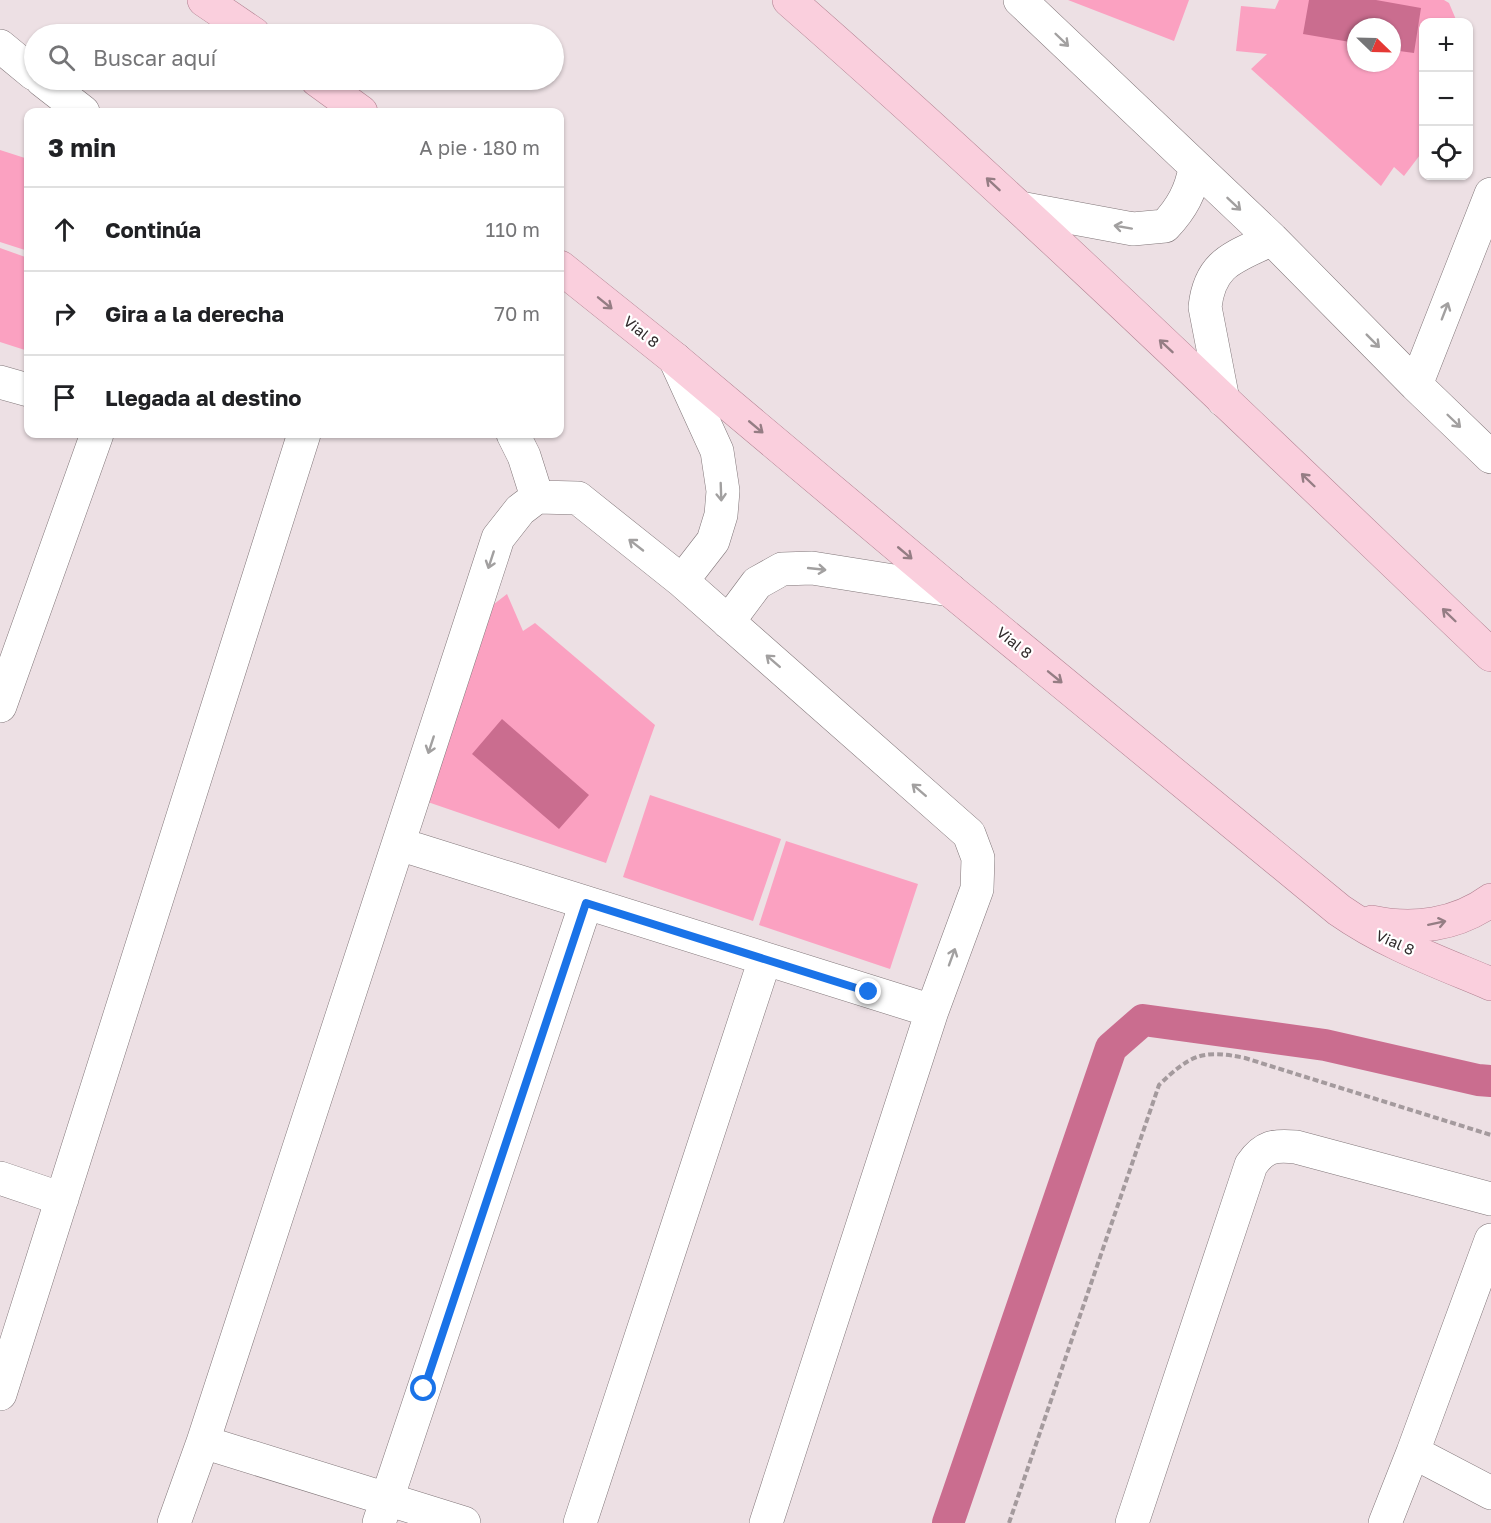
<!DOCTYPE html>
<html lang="es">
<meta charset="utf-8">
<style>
:root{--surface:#fff;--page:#f6f6f6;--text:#202124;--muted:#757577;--line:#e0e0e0}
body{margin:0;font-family:"Golos Text",sans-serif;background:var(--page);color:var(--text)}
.controls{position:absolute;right:18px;top:18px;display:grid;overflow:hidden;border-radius:12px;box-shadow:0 2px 4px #0004}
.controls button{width:54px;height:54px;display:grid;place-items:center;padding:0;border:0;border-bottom:2px solid var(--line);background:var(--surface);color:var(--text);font:30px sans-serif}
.compass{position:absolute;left:1347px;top:18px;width:54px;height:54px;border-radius:50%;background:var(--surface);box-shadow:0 2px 4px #0004;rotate:113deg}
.stop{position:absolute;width:18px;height:18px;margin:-14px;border:4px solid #1a73e8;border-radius:50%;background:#fff}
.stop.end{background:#1a73e8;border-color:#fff;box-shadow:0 2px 6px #0008}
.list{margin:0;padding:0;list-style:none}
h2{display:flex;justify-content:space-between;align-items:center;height:78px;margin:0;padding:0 24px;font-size:26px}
h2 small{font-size:20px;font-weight:400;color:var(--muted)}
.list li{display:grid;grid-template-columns:39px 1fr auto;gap:18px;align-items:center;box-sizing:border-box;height:84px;padding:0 24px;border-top:2px solid var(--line)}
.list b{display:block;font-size:22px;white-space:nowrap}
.list em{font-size:20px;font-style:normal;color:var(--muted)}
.icon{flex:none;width:33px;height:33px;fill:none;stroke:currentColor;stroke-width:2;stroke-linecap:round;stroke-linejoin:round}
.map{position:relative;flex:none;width:1491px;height:1523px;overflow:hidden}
.search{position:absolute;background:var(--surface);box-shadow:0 2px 4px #0004;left:24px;top:24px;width:540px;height:66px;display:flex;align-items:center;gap:15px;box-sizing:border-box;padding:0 21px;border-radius:33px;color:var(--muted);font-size:22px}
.panel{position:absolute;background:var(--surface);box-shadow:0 2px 4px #0004;left:24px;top:108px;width:540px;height:330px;border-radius:12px}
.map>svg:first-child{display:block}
.green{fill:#fba1c1;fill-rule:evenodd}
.water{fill:#ca6d8f}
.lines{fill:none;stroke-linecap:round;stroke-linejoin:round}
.canal{stroke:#ca6d8f;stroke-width:32}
.minor-casing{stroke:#817679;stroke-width:34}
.major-casing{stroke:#b18191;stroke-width:34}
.path{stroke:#a49a9d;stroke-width:4;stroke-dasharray:6 3;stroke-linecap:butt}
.minor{stroke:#fff;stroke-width:33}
.major{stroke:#facfdd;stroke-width:33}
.oneway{stroke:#a2a0a0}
.oneway2{stroke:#957d84}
.route{stroke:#1a73e8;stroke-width:8}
.labels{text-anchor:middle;stroke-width:4.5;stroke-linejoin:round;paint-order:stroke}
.street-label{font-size:15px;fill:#302b2c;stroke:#fff}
</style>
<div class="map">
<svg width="1491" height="1523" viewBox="0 0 1491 1523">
<rect width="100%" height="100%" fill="#ede0e4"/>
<path class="green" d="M 1068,0 L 1189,0 L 1174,41 Z
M 1279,0 L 1444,0 L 1449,3 L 1457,22 L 1424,22 L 1423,151 L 1404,176 L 1394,167 L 1381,186 L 1251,69 L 1267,54 L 1236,51 L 1241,6 L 1275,9 ZM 1356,27 L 1392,27 L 1392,63 L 1356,63 Z
M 0,150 L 28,159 L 28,251 L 0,242 Z
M 0,248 L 28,258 L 28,351 L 0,342 Z
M 507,594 L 523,631 L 535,623 L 655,725 L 606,863 L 419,799 L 476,618 Z
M 650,795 L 781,839 L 753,921 L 623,877 Z
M 786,841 L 918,884 L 890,969 L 759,925 Z"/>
<path class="water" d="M 1309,0 L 1376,0 L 1421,8 L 1414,53 L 1392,50 L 1392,27 L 1356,27 L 1356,43 L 1303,34 Z
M 502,719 L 589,795 L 559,829 L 472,754 Z"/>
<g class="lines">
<path class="canal" d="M 948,1523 L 1111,1048 L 1143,1020 L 1325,1045 L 1478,1080 L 1491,1081"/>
<g class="minor-casing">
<path id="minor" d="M 1020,0 L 1272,239 L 1416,385 L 1491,457
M 0,46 L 34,74
M 42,80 L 83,112
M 1020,208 L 1133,229 L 1165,226 C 1182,208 1191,191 1195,168
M 675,359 L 717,451 L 723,491 L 721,515 L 713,541 L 682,581
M 0,382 L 28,390
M 1416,385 L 1491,194
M 1223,400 L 1205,307 C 1210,261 1236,257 1272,239
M 513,434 L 524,456 L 537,497
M 728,622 L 757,583 L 782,569 L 812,568 L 950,590
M 0,706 L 97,434
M 399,844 L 932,1011
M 0,1178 L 62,1199
M 1491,1240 L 1413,1452 L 1491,1493
M 0,1394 L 304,434
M 203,1442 L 464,1523
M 174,1523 L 203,1442 L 498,538 L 520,510 L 537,497 L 578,498 L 682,581 L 969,834 L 978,858 L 977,889 L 932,1011 L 766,1523
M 379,1523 L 586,903
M 580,1523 L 765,959
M 1132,1523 L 1251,1165 C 1264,1146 1274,1145 1296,1147 L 1491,1199
M 1385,1523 L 1413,1452"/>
</g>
<g class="major-casing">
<path id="major" d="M 204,0 L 254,34
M 789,0 C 1030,211 1259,434 1491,655
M 317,80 L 361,112
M 560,267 L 675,359 L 950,590 L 1339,910 C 1386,943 1439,962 1491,984
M 1372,922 C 1413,931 1457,925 1491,900"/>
</g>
<path class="path" d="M 1009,1523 L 1159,1085 C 1190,1055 1202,1049 1245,1058 L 1491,1135"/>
<use href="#minor" class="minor"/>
<use href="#major" class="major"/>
</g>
<defs><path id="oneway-shaft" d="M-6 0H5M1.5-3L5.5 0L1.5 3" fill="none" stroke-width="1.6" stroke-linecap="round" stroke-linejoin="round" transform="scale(1.5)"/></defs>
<g class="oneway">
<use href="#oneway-shaft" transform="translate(1062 40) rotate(44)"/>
<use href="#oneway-shaft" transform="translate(1234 204) rotate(43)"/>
<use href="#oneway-shaft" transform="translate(1123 227) rotate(-170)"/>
<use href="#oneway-shaft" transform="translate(1445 311) rotate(-69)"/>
<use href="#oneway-shaft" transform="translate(1373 341) rotate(45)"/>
<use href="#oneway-shaft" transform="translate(1454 421) rotate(44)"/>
<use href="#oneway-shaft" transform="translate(721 492) rotate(88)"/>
<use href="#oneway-shaft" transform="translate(636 545) rotate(-142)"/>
<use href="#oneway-shaft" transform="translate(491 560) rotate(108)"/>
<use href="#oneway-shaft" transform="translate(817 569) rotate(6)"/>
<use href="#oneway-shaft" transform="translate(773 661) rotate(-139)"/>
<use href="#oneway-shaft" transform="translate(431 745) rotate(108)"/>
<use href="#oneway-shaft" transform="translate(919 790) rotate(-139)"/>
<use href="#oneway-shaft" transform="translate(952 957) rotate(-70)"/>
</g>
<g class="oneway2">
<use href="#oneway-shaft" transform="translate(993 184) rotate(-137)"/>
<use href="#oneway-shaft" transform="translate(605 303) rotate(39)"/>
<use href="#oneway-shaft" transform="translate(1166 346) rotate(-137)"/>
<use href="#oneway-shaft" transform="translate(756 427) rotate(40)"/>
<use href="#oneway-shaft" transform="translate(1308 480) rotate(-136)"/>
<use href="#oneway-shaft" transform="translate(905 553) rotate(40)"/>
<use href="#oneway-shaft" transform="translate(1449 615) rotate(-136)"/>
<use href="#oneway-shaft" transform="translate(1055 677) rotate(39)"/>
<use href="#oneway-shaft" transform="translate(1437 923) rotate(-12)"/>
</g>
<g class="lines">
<path class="route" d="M 424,1389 L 586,903 L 869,992"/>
</g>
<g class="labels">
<g class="street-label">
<text transform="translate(641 332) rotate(39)" y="5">Vial 8</text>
<text transform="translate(1014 643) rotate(39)" y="5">Vial 8</text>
<text transform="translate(1395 943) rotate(24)" y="5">Vial 8</text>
</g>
</g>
</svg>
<div class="controls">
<button>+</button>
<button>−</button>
<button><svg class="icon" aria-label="locate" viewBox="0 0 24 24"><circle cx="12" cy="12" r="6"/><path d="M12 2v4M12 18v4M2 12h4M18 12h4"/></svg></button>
</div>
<svg class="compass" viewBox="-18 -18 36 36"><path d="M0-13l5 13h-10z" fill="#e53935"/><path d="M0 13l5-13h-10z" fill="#757577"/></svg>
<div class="stop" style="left:424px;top:1389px"></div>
<div class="stop end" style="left:869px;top:992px"></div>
<div class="search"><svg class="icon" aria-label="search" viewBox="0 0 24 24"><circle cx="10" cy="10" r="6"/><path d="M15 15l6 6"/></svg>Buscar aquí</div>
<section class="panel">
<h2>3 min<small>A pie · 180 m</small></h2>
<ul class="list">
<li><svg class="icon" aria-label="ahead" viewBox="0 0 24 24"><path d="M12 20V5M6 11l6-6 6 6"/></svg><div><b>Continúa</b></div><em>110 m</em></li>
<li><svg class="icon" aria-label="right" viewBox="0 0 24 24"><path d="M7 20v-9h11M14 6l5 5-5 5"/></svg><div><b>Gira a la derecha</b></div><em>70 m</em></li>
<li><svg class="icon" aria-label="arrive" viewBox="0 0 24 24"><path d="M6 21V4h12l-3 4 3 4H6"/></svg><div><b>Llegada al destino</b></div></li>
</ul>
</section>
</div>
